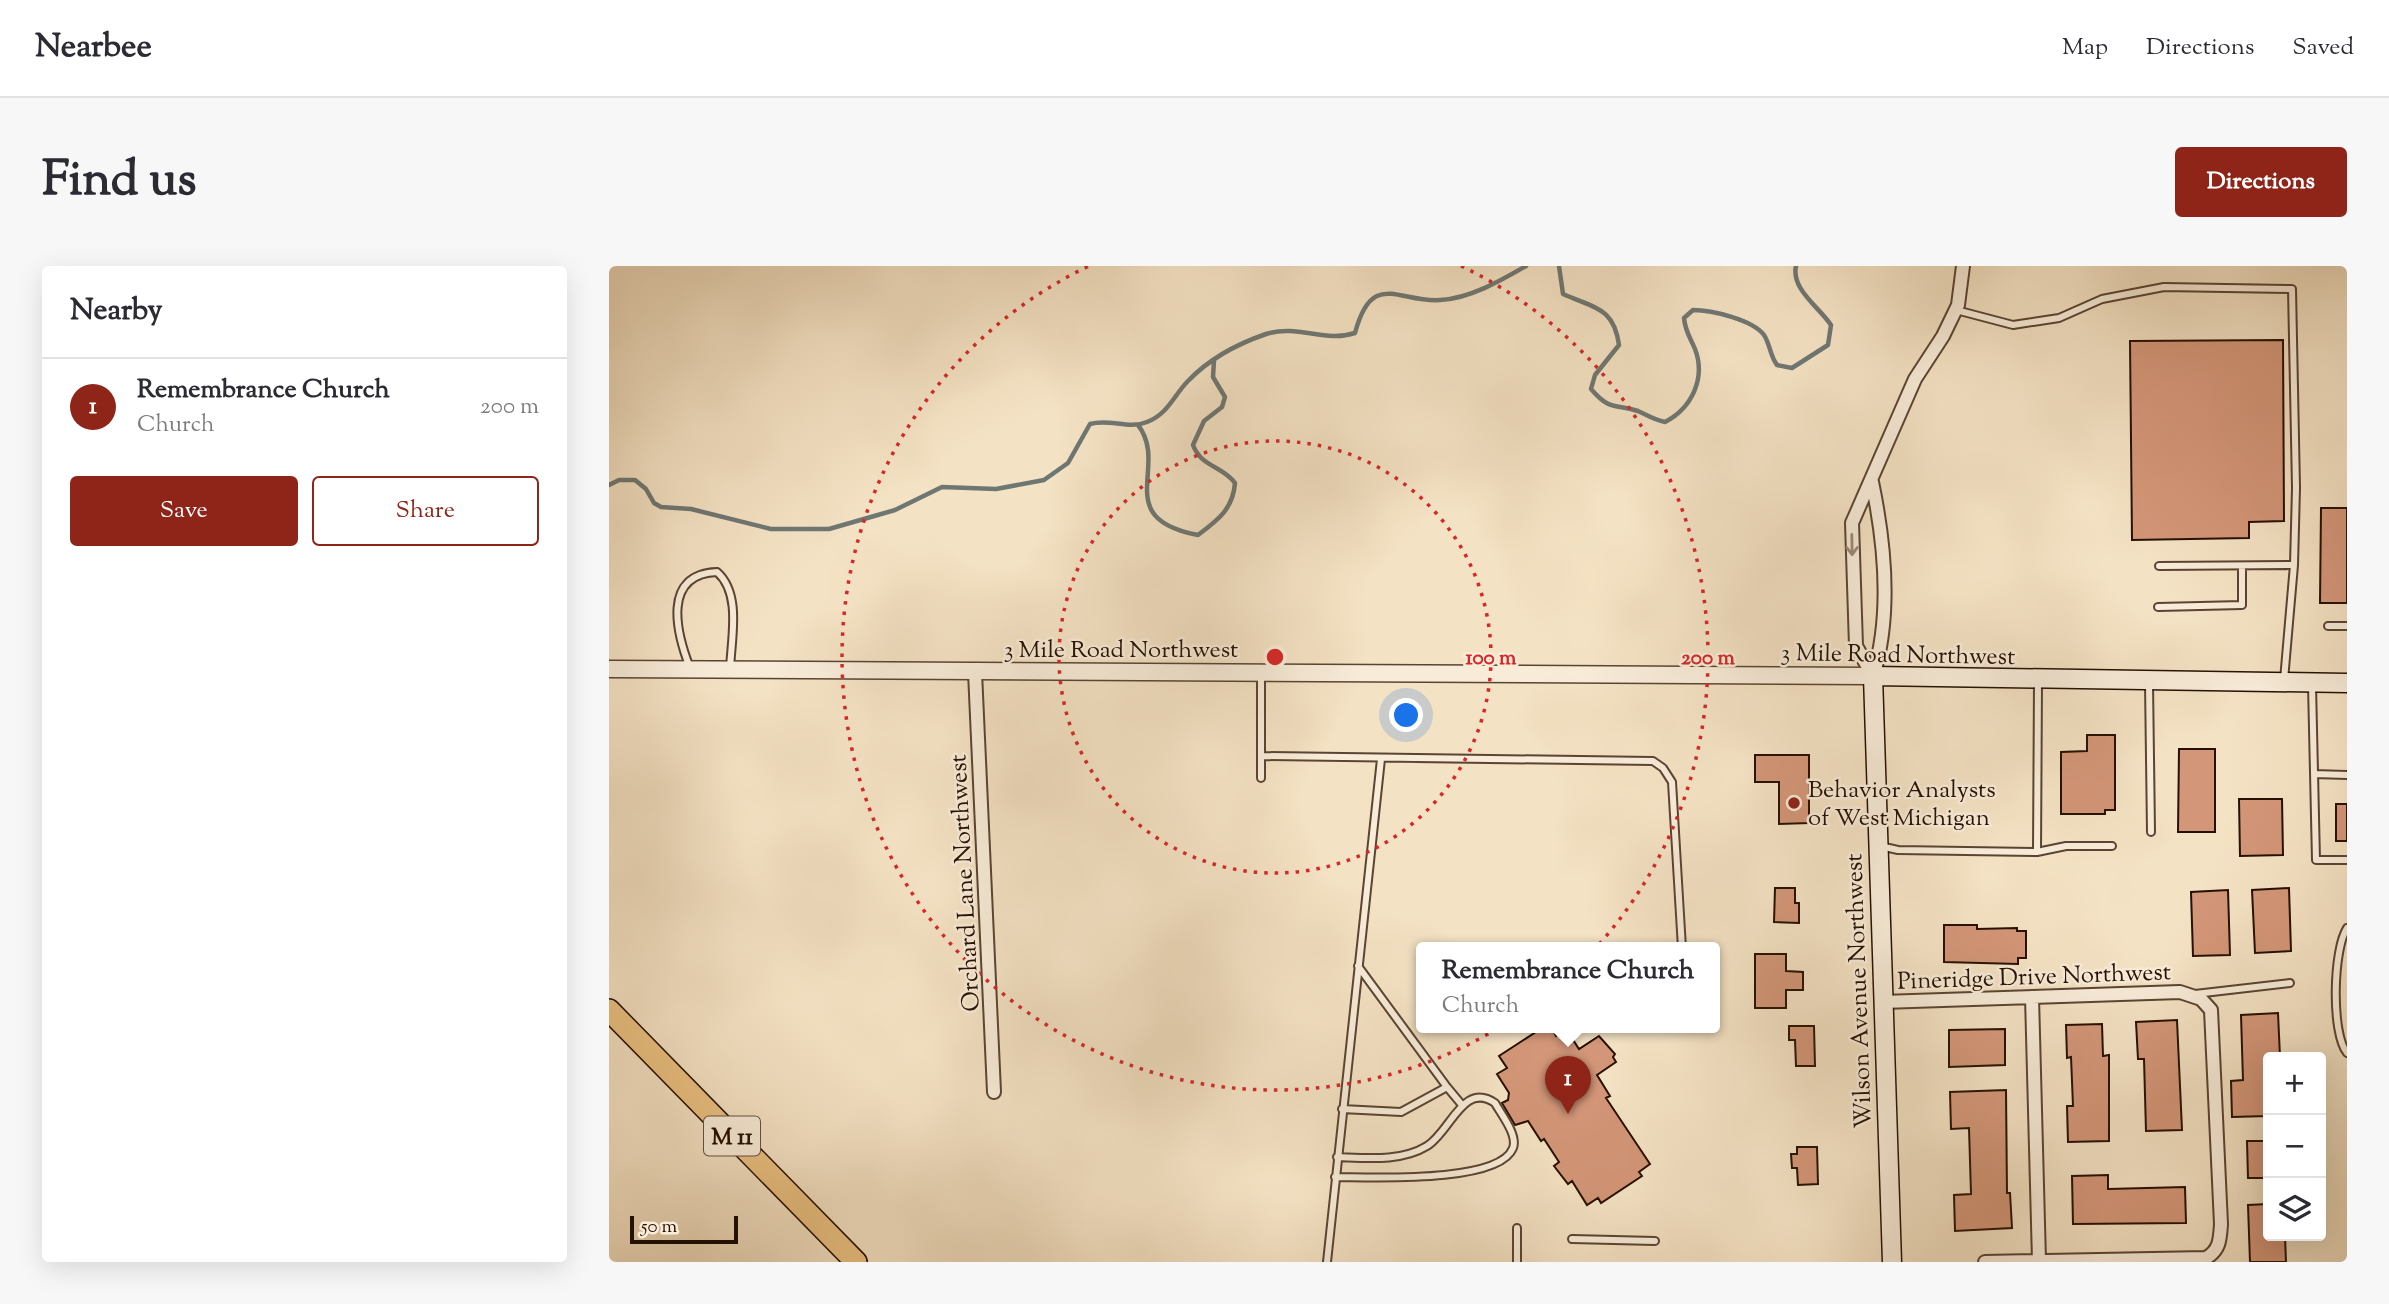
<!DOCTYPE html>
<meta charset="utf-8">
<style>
:root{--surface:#fff;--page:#f7f7f7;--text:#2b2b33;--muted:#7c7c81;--line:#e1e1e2;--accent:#8f2418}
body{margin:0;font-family:"Sorts Mill Goudy",serif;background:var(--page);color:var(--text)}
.controls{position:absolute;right:21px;bottom:21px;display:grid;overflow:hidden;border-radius:7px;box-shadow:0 7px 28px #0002}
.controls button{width:63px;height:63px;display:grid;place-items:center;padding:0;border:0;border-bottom:2px solid var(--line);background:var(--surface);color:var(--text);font:35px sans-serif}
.scale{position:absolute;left:21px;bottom:18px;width:108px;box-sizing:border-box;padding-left:7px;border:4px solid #261002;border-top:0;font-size:19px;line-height:24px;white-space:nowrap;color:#261002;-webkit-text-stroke:5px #f8ecd9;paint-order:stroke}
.you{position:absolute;left:798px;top:450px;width:24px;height:24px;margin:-18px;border:5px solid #fff;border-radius:50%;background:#1a73e8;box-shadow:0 0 0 10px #1a73e833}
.badge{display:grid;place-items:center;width:46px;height:46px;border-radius:50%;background:var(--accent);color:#fff;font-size:23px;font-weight:700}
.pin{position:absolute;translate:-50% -58px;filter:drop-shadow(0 2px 4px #0008)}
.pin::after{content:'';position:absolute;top:37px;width:24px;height:21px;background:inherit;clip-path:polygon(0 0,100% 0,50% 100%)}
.popup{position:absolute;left:807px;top:676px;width:304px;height:91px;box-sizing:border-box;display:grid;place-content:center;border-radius:7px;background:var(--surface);filter:drop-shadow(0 2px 5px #0005);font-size:23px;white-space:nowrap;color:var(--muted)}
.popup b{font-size:26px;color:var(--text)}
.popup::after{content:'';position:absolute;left:50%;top:100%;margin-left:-14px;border:14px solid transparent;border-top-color:var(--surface)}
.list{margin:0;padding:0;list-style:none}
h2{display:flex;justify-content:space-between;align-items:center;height:91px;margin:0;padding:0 28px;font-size:30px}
h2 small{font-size:23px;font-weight:400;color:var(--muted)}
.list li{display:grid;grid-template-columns:46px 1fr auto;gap:21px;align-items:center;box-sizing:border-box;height:98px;padding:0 28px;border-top:2px solid var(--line)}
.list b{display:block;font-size:26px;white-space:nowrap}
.list p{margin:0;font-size:23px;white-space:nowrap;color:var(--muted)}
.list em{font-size:23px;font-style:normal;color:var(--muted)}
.actions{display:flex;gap:14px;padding:21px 28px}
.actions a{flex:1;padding:16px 0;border:2px solid var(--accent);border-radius:7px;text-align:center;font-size:24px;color:var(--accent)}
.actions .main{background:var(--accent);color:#fff}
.icon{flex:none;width:38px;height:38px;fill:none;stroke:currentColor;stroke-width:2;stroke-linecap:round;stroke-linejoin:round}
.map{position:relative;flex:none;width:1738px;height:996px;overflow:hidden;border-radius:7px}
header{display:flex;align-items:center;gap:42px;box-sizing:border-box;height:98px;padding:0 35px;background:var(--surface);border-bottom:2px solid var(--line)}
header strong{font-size:33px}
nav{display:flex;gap:38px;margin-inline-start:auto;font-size:24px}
.intro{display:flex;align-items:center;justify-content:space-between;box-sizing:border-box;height:168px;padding:0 42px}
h1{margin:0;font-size:49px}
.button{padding:18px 32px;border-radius:7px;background:var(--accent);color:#fff;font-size:24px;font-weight:700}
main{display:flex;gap:42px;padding:0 42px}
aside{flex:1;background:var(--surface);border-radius:7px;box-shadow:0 7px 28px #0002}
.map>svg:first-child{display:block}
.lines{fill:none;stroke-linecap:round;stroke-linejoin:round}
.stream{stroke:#6f7773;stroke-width:4.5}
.building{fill:#d39678;stroke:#261002;stroke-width:2}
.service-casing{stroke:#5a4432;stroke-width:10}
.minor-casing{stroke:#5a4432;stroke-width:16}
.tertiary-casing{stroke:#5a4432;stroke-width:19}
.secondary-casing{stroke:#261002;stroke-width:21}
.primary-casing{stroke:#261002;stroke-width:24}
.service{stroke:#f8ecd9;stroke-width:6}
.minor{stroke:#f8ecd9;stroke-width:12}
.tertiary{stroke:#f8ecd9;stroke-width:16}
.secondary{stroke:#f8ecd9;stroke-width:18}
.primary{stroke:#eac182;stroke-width:21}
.oneway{stroke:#9a8978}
.ring{fill:none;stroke:#d62828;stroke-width:3.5;stroke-dasharray:3.5 7}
.poi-dot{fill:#8f2418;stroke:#f8ecd9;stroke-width:2.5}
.labels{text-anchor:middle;stroke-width:5;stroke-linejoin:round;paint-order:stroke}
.shield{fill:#f8ecd9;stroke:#655242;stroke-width:2}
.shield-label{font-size:23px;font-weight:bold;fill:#261002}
.street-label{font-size:24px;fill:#261002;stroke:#f8ecd9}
.poi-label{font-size:24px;fill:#261002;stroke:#f8ecd9;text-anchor:start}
.centre{fill:#d62828;stroke:#f8ecd9;stroke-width:3.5}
.ring-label{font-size:21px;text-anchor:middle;font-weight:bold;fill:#d62828;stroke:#f8ecd9;stroke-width:5;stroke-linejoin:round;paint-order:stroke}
</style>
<header>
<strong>Nearbee</strong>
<nav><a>Map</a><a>Directions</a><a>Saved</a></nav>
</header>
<div class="intro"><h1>Find us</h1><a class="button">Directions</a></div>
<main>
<aside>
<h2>Nearby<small></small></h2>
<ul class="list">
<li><span class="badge">1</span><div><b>Remembrance Church</b><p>Church</p></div><em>200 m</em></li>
</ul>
<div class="actions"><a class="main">Save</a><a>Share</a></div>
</aside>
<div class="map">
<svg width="1738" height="996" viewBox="0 0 1738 996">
<rect width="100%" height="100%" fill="#f4e2c4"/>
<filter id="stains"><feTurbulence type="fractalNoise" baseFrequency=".00286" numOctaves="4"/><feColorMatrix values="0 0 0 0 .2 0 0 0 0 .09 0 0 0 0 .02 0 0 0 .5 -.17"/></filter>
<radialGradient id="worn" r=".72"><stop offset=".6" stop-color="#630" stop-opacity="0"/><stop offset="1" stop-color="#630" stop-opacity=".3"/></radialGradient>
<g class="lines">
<path class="stream" d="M 950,0 L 954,28 C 985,42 1005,41 1010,79 L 986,109 L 982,123 C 1002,146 1005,137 1029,145 C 1038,149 1045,154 1056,156 C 1083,142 1097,112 1086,83 C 1081,71 1076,65 1075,52 L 1084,44 C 1103,44 1144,54 1155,69 C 1161,78 1161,90 1168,99 L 1183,102 L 1219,79 L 1222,59 C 1209,40 1182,23 1187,0
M 529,159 C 561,200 501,252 589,269 C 609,254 624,243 626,217 C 614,200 592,201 584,179 L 595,155 L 613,141 L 616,131 L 604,111 L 605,94
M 0,219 L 10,214 L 26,214 L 37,223 L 45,237 L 52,241 L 82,243 L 162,263 L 220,263 L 286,244 L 333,221 L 387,223 L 435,214 L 459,197 L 481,158 C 501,152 519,164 538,156 C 559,148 565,129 579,115 C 600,93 628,78 657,68 C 689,58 716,77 746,67 C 763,3 790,37 831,34 C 860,33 893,14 917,0"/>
</g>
<path class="building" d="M 1674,74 L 1675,255 L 1640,256 L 1640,272 L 1523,274 L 1521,75 Z
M 1712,242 L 1738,242 L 1738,337 L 1711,337 Z
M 1478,469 L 1506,469 L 1506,544 L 1496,544 L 1496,548 L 1452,548 L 1452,486 L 1478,485 Z
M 1570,483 L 1606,483 L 1606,566 L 1569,566 Z
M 1146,489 L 1200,489 L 1200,557 L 1170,558 L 1170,516 L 1146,516 Z
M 1630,533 L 1673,533 L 1674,589 L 1631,590 Z
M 1727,538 L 1738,538 L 1738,575 L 1727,575 Z
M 1166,622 L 1186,622 L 1186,637 L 1190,637 L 1190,657 L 1165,656 Z
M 1680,622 L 1682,685 L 1646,687 L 1643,624 Z
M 1619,624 L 1621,689 L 1584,690 L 1582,626 Z
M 1335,659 L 1368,659 L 1368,663 L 1408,662 L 1408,665 L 1417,665 L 1417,692 L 1409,692 L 1409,698 L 1335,696 Z
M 1146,688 L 1177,688 L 1177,705 L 1194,706 L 1194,724 L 1177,724 L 1177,742 L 1146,742 Z
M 1669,747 L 1671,791 L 1659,791 L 1659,850 L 1623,851 L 1622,815 L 1634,814 L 1632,749 Z
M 1568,754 L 1573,864 L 1537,865 L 1535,793 L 1529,793 L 1527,756 Z
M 1493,758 L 1494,790 L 1500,789 L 1500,875 L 1459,876 L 1458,840 L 1464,840 L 1462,791 L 1458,792 L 1457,759 Z
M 1180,760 L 1205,760 L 1206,800 L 1187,800 L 1186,774 L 1180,774 Z
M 933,762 L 943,762 L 947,770 L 957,763 L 970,783 L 990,770 L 1006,788 L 1004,791 L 1007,796 L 988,809 L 1001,830 L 997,832 L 1041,898 L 1030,906 L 1033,910 L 992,937 L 989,932 L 978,939 L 963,915 L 959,918 L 945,900 L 950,896 L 935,873 L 932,875 L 919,855 L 906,859 L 893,837 L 899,834 L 900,827 L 888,808 L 898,802 L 890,790 Z
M 1396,763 L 1396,799 L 1340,801 L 1340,764 Z
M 1397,824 L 1398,927 L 1401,927 L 1403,962 L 1346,965 L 1345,929 L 1362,928 L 1360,862 L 1342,863 L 1341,826 Z
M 1638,875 L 1659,875 L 1659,912 L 1639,912 Z
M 1188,881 L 1208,881 L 1209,918 L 1189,919 L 1188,902 L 1183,902 L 1182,888 L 1188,888 Z
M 1499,909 L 1499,923 L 1576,921 L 1577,957 L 1464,958 L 1463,910 Z
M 1659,938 L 1659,970 L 1676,970 L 1677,996 L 1641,996 L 1639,939 Z"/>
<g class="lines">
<g class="service-casing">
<path id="service" d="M 1347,44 L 1404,59 L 1450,52 L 1493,33 L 1555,21 L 1683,23 L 1687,222 L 1685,299 L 1675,414
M 1550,300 L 1685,299
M 1549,341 L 1633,339 L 1633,300
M 1719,360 L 1738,360
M 81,402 C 67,366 53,308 108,306 C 133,328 122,373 121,404
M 652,408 L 652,490 L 1044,495 L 1054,502 L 1063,516 L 1073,682
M 1540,417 L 1542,566
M 1703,419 L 1707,594 L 1738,594
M 652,490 L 652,512
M 1705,508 L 1738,509
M 1271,580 L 1289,584 L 1428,586 L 1429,416
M 1428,586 L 1457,580 L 1503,580
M 1738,662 C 1724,684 1722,767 1738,787
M 1586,728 L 1681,717
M 838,821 L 853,839
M 733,843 L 792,846 L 838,821 L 749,700
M 726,911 C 760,911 890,918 904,882 C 909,869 892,848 886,837 C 854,815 842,865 818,880 C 792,896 757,892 728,891
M 963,973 L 1046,975
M 718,996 L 772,493
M 908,996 L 908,962"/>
</g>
<g class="minor-casing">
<path id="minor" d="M 1263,216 C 1276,278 1283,349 1264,410
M 366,406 L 385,826
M 1264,410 L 1247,380 L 1243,257 L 1306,113 L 1334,70 L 1349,39 L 1354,0
M 1423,731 L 1430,995
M 1273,736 L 1571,726 L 1592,733 L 1602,744 L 1612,958 C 1611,973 1611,984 1597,992 L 1376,996"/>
</g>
<g class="tertiary-casing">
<path id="tertiary" d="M 0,403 L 1264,410"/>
</g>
<g class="secondary-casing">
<path id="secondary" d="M 1283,996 L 1264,410 L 1738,417"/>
</g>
<g class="primary-casing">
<path id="primary" d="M 0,744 L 247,996"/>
</g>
<use href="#service" class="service"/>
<use href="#minor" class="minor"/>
<use href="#tertiary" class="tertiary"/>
<use href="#secondary" class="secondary"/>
<use href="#primary" class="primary"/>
</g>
<defs><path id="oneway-shaft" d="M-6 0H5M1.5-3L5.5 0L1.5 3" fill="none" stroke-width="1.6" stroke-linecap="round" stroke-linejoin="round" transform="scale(1.75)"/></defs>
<use class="oneway" href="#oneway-shaft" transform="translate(1243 279) rotate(89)"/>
<g class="ring">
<circle cx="666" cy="391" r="216"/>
<path d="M852 0A433 433 0 1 1 480 0"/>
</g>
<circle class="poi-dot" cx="1185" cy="537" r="7"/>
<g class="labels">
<rect class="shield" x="95" y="850.5" width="56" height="39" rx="5"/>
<g class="shield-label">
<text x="123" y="878">M 11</text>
</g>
<g class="street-label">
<text x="512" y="391">3 Mile Road Northwest</text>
<text transform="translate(1289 388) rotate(1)" y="8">3 Mile Road Northwest</text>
<text transform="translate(355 617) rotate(-93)" y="8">Orchard Lane Northwest</text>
<text transform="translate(1425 710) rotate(-2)" y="8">Pineridge Drive Northwest</text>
<text transform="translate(1249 725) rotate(-92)" y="8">Wilson Avenue Northwest</text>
</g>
<g class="poi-label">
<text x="1199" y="531">Behavior Analysts<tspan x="1199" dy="28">of West Michigan</tspan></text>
</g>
</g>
<circle cx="666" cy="391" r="10" class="centre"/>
<g class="ring-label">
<text x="882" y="398">100 m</text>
<text x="1099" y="398">200 m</text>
</g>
<rect width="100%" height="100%" filter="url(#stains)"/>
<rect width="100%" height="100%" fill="url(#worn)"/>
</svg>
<div class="controls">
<button>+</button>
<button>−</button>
<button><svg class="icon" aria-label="layers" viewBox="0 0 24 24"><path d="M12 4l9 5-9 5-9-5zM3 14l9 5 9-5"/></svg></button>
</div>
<div class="scale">50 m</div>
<div class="you"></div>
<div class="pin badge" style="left:959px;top:848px">1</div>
<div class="popup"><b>Remembrance Church</b>Church</div>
</div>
</main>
